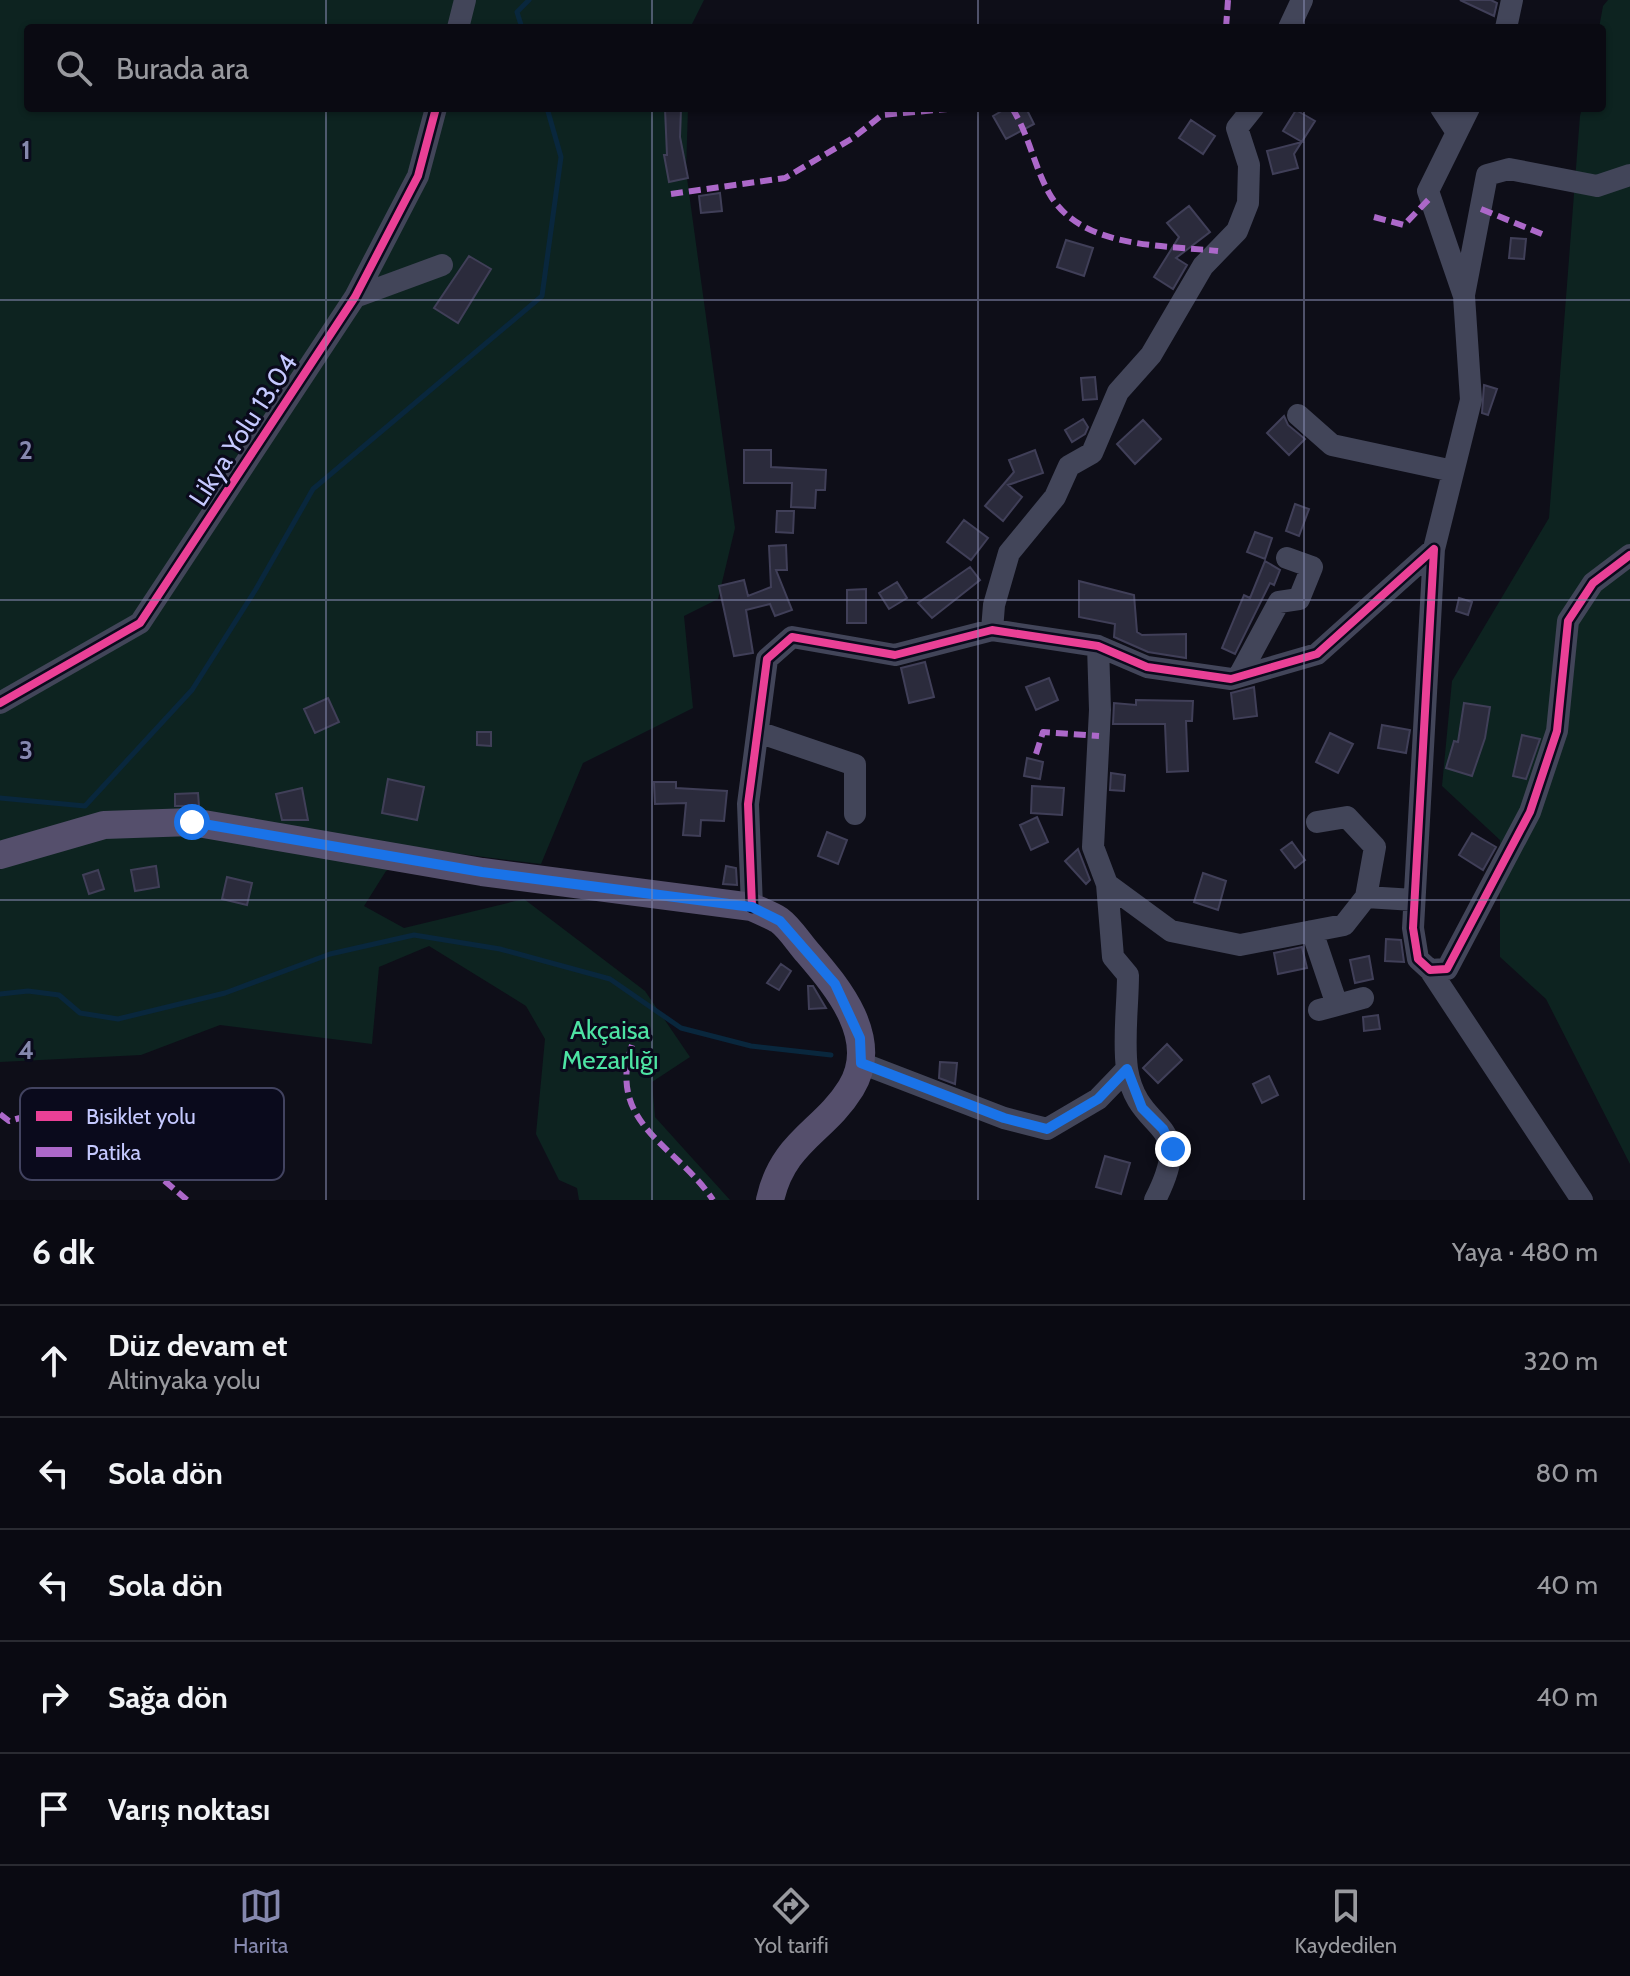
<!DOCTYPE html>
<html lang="tr">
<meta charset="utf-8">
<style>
:root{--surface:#0a0a12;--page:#13131b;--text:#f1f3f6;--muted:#999a9f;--line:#2a2b32;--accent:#8588ae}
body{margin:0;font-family:Cabin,sans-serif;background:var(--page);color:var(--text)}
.stop{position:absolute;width:24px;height:24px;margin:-18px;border:6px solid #1a73e8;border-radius:50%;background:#fff}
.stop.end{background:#1a73e8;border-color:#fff;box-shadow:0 2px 8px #0008}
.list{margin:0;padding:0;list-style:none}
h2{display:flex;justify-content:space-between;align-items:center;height:104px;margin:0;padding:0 32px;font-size:34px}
h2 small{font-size:26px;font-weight:400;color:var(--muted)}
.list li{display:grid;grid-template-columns:52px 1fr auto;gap:24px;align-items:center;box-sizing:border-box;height:112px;padding:0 32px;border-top:2px solid var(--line)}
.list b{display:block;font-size:30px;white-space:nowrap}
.list p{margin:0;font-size:26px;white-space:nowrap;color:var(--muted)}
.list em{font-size:26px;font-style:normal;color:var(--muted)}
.icon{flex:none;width:44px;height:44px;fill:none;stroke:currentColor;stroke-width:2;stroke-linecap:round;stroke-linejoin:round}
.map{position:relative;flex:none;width:1630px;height:1200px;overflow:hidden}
.search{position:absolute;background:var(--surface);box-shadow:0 2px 6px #0004;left:24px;right:24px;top:24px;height:88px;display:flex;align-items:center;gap:20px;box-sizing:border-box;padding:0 28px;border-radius:8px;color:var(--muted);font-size:30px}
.sheet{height:664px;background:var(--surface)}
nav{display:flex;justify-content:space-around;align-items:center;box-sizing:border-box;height:112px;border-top:2px solid var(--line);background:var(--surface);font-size:22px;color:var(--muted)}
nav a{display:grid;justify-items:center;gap:4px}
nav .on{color:var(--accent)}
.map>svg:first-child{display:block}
.green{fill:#0d2320}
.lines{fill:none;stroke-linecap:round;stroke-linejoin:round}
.stream{stroke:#09273d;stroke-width:5}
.building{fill:#2b2b3c;stroke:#403f58;stroke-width:2}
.minor{stroke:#424559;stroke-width:22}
.major{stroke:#554f6c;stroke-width:28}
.quiet{stroke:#ac68c9;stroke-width:6;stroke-dasharray:12 6;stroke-linecap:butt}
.cycleway-casing{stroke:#0a0a1c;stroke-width:13}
.cycleway{stroke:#ea4096;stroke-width:8}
.route{stroke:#1a73e8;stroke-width:10}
.grid{fill:none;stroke:#8588ae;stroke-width:2;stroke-opacity:0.55}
.labels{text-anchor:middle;stroke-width:6;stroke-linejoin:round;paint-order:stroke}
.street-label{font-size:26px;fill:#c5c9ff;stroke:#0a0a1c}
.park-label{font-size:26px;fill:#4de3a3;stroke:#0a0a1c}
.key{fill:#0a0a1c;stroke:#424360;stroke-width:2}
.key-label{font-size:22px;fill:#c5c9ff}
.grid-label{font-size:26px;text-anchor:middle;font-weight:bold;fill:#8588ae;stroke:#0a0a1c;stroke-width:6;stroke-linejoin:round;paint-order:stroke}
</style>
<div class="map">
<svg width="1630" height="1200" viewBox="0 0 1630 1200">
<rect width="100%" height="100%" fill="#0e0e18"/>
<path class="green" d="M 0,0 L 704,0 L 690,28 L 28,28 L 28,108 L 688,108 L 686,171 L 735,528 L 718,599 L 684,616 L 693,708 L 583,763 L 541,864 L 429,850 L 386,871 L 364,906 L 404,928 L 524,899 L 645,991 L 690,1057 L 652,1082 L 655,1117 L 730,1200 L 579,1200 L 577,1188 L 559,1180 L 536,1134 L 545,1039 L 526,1006 L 429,946 L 379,967 L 372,1044 L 220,1025 L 141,1055 L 0,1062 Z
M 1608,0 L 1630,0 L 1630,1164 L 1546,999 L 1500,957 L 1500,840 L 1442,786 L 1452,681 L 1549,518 L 1580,116 L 1582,108 L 1602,108 L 1602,28 L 1599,28 L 1603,6 Z"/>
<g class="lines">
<path class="stream" d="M 522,28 L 517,12 L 529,0
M 0,798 L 85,806 L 192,690 L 256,589 L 313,489 L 542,296 L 561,157 L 547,108
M 0,994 L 28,991 L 59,995 L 80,1013 L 118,1019 L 225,993 L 330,954 L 414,935 L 500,949 L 610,979 L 681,1028 L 751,1046 L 831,1055"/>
</g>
<path class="building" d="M 1460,0 L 1491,0 L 1497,3 L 1494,16 Z
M 1007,108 L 1026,108 L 1034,124 L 1006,139 L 993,116 Z
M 665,109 L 681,109 L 680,137 L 688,178 L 669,182 L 664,155 L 667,155 Z
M 1296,110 L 1315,121 L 1294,154 L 1298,168 L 1273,174 L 1267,151 L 1302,142 L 1283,131 Z
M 1191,120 L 1215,136 L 1203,154 L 1179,138 Z
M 720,193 L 722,211 L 701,213 L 699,196 Z
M 1189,206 L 1210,232 L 1176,258 L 1187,265 L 1173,289 L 1154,277 L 1179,237 L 1167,223 Z
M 1511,238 L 1526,239 L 1524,259 L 1509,258 Z
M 1066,240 L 1093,248 L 1084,276 L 1057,267 Z
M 469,256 L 491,269 L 458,323 L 434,308 Z
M 1095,377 L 1097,399 L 1083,400 L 1081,378 Z
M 1484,385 L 1497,389 L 1488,415 L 1482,413 Z
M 1284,416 L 1288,425 L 1305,439 L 1289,455 L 1267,433 Z
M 1083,419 L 1088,427 L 1085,434 L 1072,442 L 1065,430 Z
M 1143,420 L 1161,439 L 1135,464 L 1117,444 Z
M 744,450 L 771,450 L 771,467 L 826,470 L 825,490 L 816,490 L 815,508 L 791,507 L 792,483 L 744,483 Z
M 1035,450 L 1043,473 L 1008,485 L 1022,497 L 1003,521 L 985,506 L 1014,472 L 1009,460 Z
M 1295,504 L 1309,509 L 1299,536 L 1286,531 Z
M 777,511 L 794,511 L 793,533 L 776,532 Z
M 964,520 L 988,538 L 971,560 L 947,542 Z
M 1255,532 L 1272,538 L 1265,559 L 1247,552 Z
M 786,545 L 787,570 L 776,570 L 792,610 L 775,616 L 770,604 L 746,610 L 753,653 L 734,656 L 719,586 L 744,580 L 748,596 L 771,587 L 769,546 Z
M 1265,561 L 1280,570 L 1274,585 L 1270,583 L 1235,654 L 1222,648 L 1244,595 L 1250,598 Z
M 970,567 L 980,580 L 932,618 L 918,603 Z
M 1079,581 L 1134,595 L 1137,632 L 1142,635 L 1186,634 L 1186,658 L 1148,652 L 1114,637 L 1115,624 L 1079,617 Z
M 897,582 L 907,598 L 889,609 L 879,593 Z
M 866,589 L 866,623 L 847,623 L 847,590 Z
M 1459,598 L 1472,602 L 1468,615 L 1456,611 Z
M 925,662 L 934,697 L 909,703 L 901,668 Z
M 1049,678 L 1058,700 L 1036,710 L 1026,687 Z
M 1254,687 L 1257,716 L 1234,719 L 1231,693 Z
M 328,698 L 339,722 L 315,733 L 304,709 Z
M 1136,700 L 1193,701 L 1192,721 L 1186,721 L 1188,771 L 1167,772 L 1165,724 L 1113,724 L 1114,703 L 1136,705 Z
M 1464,703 L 1490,707 L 1485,738 L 1472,776 L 1446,768 L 1454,741 L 1458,742 Z
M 1382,725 L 1410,730 L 1406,753 L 1378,748 Z
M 477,732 L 491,732 L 491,746 L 477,745 Z
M 1330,733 L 1353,744 L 1338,773 L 1316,762 Z
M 1522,735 L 1540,739 L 1526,779 L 1513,776 Z
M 1027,758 L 1043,762 L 1040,779 L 1024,776 Z
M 1111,773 L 1125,775 L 1124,791 L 1110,790 Z
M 388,779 L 424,787 L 417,820 L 382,813 Z
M 654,782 L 676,782 L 676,788 L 727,791 L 724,821 L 701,820 L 700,836 L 683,835 L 686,803 L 655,804 Z
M 1032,786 L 1064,788 L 1062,815 L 1031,813 Z
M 302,788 L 308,820 L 282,820 L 276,794 Z
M 198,793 L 199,806 L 175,806 L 175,794 Z
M 1037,817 L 1048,842 L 1031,850 L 1020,825 Z
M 827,832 L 847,840 L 838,864 L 818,856 Z
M 1472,833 L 1496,847 L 1483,870 L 1459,855 Z
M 1292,842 L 1305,860 L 1295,868 L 1281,850 Z
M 1078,849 L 1090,880 L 1086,884 L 1065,861 Z
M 156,866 L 159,887 L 135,891 L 131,870 Z
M 726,866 L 736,868 L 737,885 L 723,884 Z
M 98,870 L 104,889 L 89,894 L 83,875 Z
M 1203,873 L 1226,881 L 1218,910 L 1194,902 Z
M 227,877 L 252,883 L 247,905 L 222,899 Z
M 1386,939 L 1401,940 L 1404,962 L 1385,961 Z
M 1302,947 L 1307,968 L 1278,974 L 1274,953 Z
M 1369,956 L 1373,979 L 1355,983 L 1350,960 Z
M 781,964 L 791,971 L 779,990 L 767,983 Z
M 808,986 L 813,986 L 826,1008 L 809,1009 Z
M 1378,1015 L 1380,1029 L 1364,1031 L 1363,1017 Z
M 1167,1044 L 1182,1060 L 1158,1083 L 1143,1068 Z
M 940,1062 L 957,1063 L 955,1084 L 939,1078 Z
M 1269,1076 L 1278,1095 L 1262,1103 L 1253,1084 Z
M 1105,1156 L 1130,1163 L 1121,1194 L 1096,1187 Z"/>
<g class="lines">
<path class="minor" d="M 458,28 L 465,0
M 1289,28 L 1302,0
M 1506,28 L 1512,0
M 1441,108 L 1456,131
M 1464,295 L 1487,175 L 1509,169 L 1597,186 L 1630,175
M 355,297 L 442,265
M 1298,415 L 1332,445 L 1453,471
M 1434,549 L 1471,400 L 1464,296 L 1428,191 L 1469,108
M 992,630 L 994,605 L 1009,553 L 1055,497 L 1069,466 L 1092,453 L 1118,392 L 1151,355 L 1203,266 L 1237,231 L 1248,203 L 1249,165 L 1237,128 L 1253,108
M 1098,646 L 1100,710 L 1093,847 L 1107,884 L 1113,957 L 1128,975 C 1128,1005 1123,1039 1127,1069 C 1138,1137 1198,1116 1155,1200
M 1239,676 L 1279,602 L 1299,599 L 1312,567 L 1287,558
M 0,703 L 140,623 L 355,297 L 418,176 L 436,108
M 758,732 L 855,765 L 855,814
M 1317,822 L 1347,817 L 1375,847 L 1366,897
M 1107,884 L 1171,931 L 1240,945 L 1344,925 L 1366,897 L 1414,900
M 752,907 L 748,804 L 767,659 L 792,637 L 895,655 L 992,630 L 1098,646 L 1147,667 L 1231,679 L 1317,654 L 1434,549 L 1413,928 L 1418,959 L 1430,970 L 1447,969 L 1530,812 L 1557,731 L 1568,621 L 1593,583 L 1630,555
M 1312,931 L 1337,1005
M 1430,970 L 1582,1200
M 1319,1010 L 1363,998
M 861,1063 L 1004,1118 L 1047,1129 L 1098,1099 L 1127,1069"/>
<path class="major" d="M 0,855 L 104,825 L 192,822 L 482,872 L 752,907 C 760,911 771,915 779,920 C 790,928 799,943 808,953 C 838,988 881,1039 851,1088 C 824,1132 783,1141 770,1200"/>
<path class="quiet" d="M 1226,28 L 1228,0
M 1012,108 C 1029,135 1034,166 1049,193 C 1080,249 1163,245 1218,251
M 671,194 L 785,178 L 853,138 L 882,115 L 958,108
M 1481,209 L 1542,234
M 1374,217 L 1404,225 L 1430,198
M 1036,754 L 1043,732 L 1099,736
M 632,1045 C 606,1125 677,1145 713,1200
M 0,1114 L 9,1121 L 74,1103 L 187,1200"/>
<g class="cycleway-casing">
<path id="cycleway" d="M 0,703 L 140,623 L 355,297 L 418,176 L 436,108
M 752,907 L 748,804 L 767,659 L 792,637 L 895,655 L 992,630 L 1098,646 L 1147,667 L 1231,679 L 1317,654 L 1434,549 L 1413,928 L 1418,959 L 1430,970 L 1447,969 L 1530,812 L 1557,731 L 1568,621 L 1593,583 L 1630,555"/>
</g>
<use href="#cycleway" class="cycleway"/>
</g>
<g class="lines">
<path class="route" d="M 192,822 L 482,872 L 752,907 L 780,921 L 835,984 L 860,1038 L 861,1063 L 1004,1118 L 1047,1129 L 1098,1099 L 1127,1069 L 1142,1108 L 1163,1129 L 1173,1149"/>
</g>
<path class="grid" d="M 326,0 L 326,28M 652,0 L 652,28M 978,0 L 978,28M 1304,0 L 1304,28M 326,108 L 326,1200M 652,108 L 652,1200M 978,108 L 978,1200M 1304,108 L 1304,1200M 0,300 L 1630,300M 0,600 L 1630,600M 0,900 L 1630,900"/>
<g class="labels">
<g class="street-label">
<text transform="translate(243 430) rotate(-57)" y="9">Likya Yolu 13.04</text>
</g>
<g class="park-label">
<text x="610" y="1039">Akçaisa<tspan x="610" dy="30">Mezarlığı</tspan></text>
</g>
</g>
<rect x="20" y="1088" width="264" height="92" rx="12" class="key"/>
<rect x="36" y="1111" width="36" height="10" fill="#ea4096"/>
<rect x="36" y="1147" width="36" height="10" fill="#ac68c9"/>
<g class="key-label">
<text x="86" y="1124">Bisiklet yolu</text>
<text x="86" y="1160">Patika</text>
</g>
<g class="grid-label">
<text x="26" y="159">1</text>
<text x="26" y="459">2</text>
<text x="26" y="759">3</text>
<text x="26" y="1059">4</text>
</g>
</svg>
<div class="stop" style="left:192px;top:822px"></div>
<div class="stop end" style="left:1173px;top:1149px"></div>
<div class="search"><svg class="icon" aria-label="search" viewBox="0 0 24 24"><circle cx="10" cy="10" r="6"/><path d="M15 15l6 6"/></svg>Burada ara</div>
</div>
<section class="sheet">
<h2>6 dk<small>Yaya · 480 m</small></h2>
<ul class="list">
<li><svg class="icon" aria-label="ahead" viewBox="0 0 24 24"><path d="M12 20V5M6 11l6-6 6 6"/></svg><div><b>Düz devam et</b><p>Altinyaka yolu</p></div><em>320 m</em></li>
<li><svg class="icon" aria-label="left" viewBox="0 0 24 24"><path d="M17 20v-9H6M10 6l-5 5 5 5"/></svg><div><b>Sola dön</b></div><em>80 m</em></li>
<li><svg class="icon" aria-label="left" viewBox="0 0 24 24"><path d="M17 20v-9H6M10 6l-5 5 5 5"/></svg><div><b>Sola dön</b></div><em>40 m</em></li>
<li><svg class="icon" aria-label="right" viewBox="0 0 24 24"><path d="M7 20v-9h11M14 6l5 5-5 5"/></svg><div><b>Sağa dön</b></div><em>40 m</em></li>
<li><svg class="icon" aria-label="arrive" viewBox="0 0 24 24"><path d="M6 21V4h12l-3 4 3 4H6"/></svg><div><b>Varış noktası</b></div></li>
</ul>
</section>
<nav>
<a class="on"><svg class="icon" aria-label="map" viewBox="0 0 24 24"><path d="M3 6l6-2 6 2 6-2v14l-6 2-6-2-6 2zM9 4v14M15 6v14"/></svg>Harita</a>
<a><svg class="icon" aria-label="directions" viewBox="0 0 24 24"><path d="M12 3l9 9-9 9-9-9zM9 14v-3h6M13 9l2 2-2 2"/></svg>Yol tarifi</a>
<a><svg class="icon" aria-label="saved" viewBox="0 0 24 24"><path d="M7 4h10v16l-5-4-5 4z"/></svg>Kaydedilen</a>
</nav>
